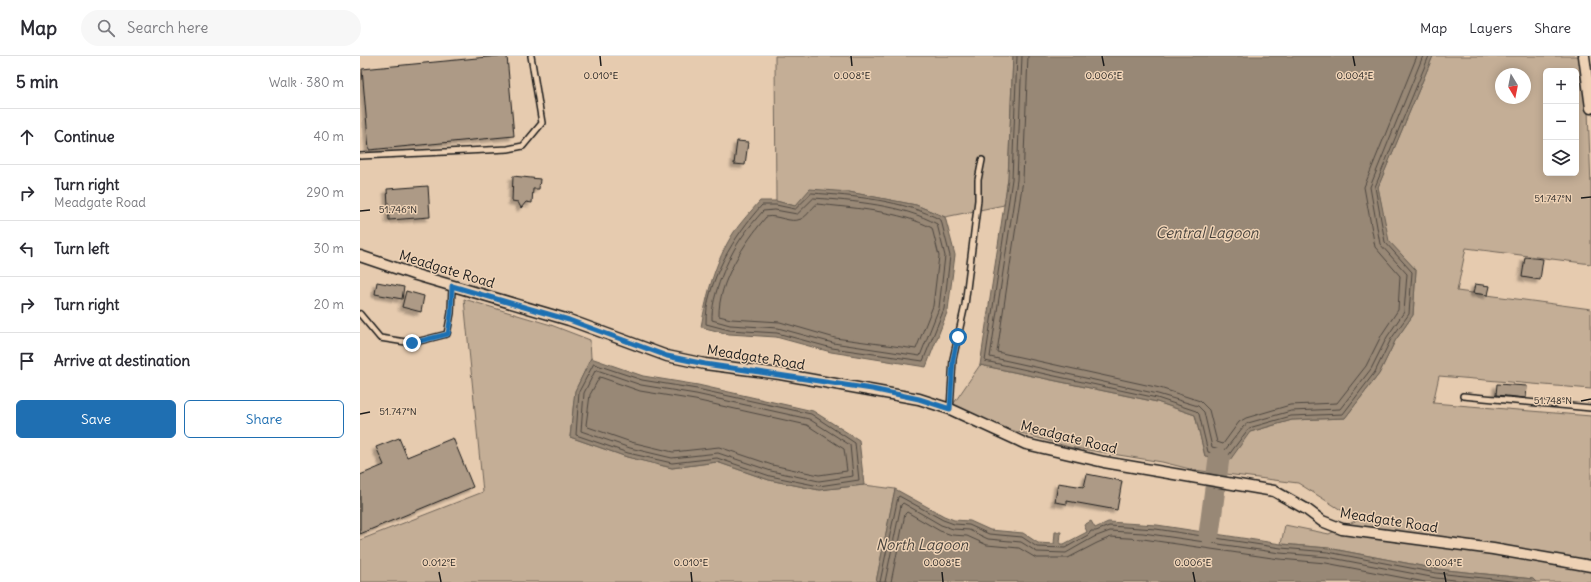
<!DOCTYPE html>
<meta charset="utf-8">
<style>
:root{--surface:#fff;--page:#f7f7f7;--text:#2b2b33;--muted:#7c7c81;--line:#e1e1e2;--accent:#1f6fb2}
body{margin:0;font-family:Delius,sans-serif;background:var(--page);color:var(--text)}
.controls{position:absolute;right:12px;top:12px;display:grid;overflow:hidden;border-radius:6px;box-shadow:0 2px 10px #0003}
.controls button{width:36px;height:36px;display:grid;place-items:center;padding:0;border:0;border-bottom:1px solid var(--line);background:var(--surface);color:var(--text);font:20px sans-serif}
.compass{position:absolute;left:1135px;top:12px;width:36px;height:36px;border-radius:50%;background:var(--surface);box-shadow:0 2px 10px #0003;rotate:170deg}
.stop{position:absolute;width:12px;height:12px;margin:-9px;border:3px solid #1f6fb2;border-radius:50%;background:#fff}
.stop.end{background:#1f6fb2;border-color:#fff;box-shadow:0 1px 4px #0008}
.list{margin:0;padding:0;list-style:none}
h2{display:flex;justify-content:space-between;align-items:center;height:52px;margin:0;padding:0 16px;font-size:17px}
h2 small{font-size:13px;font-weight:400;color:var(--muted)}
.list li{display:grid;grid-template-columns:26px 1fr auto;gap:12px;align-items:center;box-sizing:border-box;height:56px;padding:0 16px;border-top:1px solid var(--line)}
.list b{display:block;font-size:15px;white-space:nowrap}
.list p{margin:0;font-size:13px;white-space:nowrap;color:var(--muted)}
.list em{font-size:13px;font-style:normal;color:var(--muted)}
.actions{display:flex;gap:8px;padding:12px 16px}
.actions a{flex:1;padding:9px 0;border:1px solid var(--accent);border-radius:6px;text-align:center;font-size:14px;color:var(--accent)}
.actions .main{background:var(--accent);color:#fff}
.icon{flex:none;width:22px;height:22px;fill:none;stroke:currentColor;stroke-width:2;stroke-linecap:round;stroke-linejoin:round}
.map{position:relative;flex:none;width:1231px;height:526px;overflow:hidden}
header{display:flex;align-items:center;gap:24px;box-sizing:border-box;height:56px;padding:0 20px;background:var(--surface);border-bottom:1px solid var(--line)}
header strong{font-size:19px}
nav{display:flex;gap:22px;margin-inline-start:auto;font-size:14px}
.search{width:280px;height:36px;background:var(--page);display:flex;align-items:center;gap:10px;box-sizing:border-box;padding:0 14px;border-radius:22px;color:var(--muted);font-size:15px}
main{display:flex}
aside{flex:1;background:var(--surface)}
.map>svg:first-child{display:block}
.green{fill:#c4ae96;stroke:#706559;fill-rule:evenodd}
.water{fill:#988876;stroke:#665d52}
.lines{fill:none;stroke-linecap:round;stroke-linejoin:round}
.shore{stroke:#4e4740;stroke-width:1}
.river{stroke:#988876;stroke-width:21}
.building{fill:#ad9a86;stroke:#1c1c1c;filter:url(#shadow)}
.service-casing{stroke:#1c1c1c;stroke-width:8}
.minor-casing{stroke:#1c1c1c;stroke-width:13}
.service{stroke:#eed2b5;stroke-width:5}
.minor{stroke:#eed2b5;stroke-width:10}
.route{stroke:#1f6fb2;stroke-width:5}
.ticks{fill:none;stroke:#1c1c1c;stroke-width:1.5}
.labels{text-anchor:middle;stroke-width:3;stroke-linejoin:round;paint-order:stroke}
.street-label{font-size:14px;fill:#1c1c1c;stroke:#eed2b5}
.water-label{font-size:15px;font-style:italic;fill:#47423c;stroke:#eed2b5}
.ticks-label{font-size:10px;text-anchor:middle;fill:#1c1c1c;stroke:#eed2b5;stroke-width:3;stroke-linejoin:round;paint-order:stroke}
</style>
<header>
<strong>Map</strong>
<div class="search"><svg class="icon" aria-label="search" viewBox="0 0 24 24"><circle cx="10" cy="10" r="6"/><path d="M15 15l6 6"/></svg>Search here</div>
<nav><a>Map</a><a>Layers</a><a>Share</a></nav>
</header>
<main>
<aside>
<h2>5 min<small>Walk · 380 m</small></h2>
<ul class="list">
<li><svg class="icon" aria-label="ahead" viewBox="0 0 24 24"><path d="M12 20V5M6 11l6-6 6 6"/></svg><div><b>Continue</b></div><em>40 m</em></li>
<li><svg class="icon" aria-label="right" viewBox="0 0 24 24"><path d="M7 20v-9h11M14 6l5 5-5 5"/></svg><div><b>Turn right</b><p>Meadgate Road</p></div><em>290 m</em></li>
<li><svg class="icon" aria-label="left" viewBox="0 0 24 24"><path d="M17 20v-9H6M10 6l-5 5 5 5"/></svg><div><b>Turn left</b></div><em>30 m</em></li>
<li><svg class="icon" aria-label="right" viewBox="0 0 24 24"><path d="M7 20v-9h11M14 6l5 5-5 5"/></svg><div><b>Turn right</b></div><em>20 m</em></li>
<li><svg class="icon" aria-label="arrive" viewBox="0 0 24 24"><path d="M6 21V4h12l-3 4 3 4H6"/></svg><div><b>Arrive at destination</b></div></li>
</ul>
<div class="actions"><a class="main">Save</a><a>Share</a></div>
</aside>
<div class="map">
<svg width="1231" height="526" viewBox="0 0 1231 526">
<defs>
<filter id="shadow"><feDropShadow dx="-3.5" dy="3.5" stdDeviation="1" flood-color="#0004"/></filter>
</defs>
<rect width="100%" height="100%" fill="#e6cbaf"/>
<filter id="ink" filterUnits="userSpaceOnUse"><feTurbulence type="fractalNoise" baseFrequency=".025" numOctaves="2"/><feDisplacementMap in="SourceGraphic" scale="8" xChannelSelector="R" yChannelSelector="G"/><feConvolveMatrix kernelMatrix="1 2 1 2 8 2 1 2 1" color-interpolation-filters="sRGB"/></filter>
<g filter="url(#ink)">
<path class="green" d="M 415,0 L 653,0 L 648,123 L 644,149 L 585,161 L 556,149 L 489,136 L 435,150 L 416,145 Z
M 1073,0 L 1220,0 L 1228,56 L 1231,129 L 1231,208 L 1106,192 L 1097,235 L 1231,253 L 1231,333 L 1079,320 L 1073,347 L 1231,360 L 1231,526 L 1176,526 L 1173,523 L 1077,513 L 968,492 L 921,488 L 925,469 L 969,478 L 997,464 L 938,427 L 834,414 L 802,406 L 709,391 L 627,367 L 590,353 L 620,309 L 797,346 L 835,359 L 845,400 L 890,376 L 932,364 L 985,362 L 1019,318 L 1035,285 L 1053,259 L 1056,214 L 1028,185 L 1018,131 ZM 1186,15 L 1216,15 L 1216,117 L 1186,117 ZM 1141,18 L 1165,18 L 1165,42 L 1141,42 Z
M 104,243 L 191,269 L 230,284 L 231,302 L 215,335 L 210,381 L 267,401 L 312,412 L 357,406 L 409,424 L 459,434 L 504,429 L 535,433 L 516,526 L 0,526 L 0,484 L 123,436 Z"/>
<path class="water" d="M 653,0 L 1073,0 L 1018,131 L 1029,185 L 1056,214 L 1053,259 L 1035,285 L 1019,318 L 985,362 L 932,364 L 890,376 L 870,404 L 845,400 L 835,359 L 797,346 L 620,309 L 648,123 Z
M 450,133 L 489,136 L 556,149 L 585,161 L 595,199 L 588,254 L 566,311 L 471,296 L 416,281 L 369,278 L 341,271 C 347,238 355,205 374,176 C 382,165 391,155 400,145 L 416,145 L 435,150 Z
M 231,302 L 283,320 L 338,329 L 453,355 L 499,384 L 504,429 L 459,434 L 409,424 L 357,406 L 312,412 L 267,401 L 210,381 L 215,335 Z
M 535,433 L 584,460 L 594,464 L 610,465 L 630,474 L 663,477 L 678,487 L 694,488 L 695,476 L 701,476 L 700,488 L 704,488 L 727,476 L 724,469 L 731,465 L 735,472 L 748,466 L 797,469 L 921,488 L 968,492 L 1077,513 L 1173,523 L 1176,526 L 516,526 Z"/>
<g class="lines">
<path class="shore" d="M 657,0 L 652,123 L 625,305 L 797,342 L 836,355 L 839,358 L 848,396 L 868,400 L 889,372 L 931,360 L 983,358 L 1015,316 L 1031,283 L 1049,258 L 1052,216 L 1025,186 L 1015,131 L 1069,0
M 662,0 L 657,124 L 630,301 L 798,338 L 838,350 L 844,356 L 852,391 L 865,394 L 883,371 L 888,367 L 931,355 L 980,353 L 1011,313 L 1027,281 L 1044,256 L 1047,218 L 1020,188 L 1010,131 L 1063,0
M 668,0 L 663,124 L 637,296 L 800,332 L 840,345 L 849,354 L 857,386 L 863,388 L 879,366 L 886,362 L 930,349 L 977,347 L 1006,310 L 1022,278 L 1038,254 L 1040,220 L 1015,191 L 1004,131 L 1057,0
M 452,137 C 494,140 543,144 581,164 L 590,200 L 584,253 L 563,305 L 472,292 L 417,277 L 369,274 L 346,268 C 345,227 375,178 402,149 L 416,149 L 435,153 Z
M 454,142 C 493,145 543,149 577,168 L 585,200 L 579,252 L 560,300 L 473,287 L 418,272 L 370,269 L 352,264 C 351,240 368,201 382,181 C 388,172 396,163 403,155 L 415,154 L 437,158 Z
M 457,148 C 493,152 540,155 572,172 L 579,200 L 573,250 L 556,293 L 475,282 L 420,266 L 371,263 L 359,260 C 358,226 385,186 406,161 C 417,158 430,168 441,163 C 448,160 451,152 457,148 Z
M 234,308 L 282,324 L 337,333 L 451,358 L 495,387 L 499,424 L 459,430 L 410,420 L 357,402 L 312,407 L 268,397 L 216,379 L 219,336 Z
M 237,314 L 281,329 L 336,338 L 449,363 L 490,389 L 493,420 L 459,425 L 411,415 L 358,397 L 312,402 L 270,392 L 221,375 L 224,337 L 235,315 Z
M 240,321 L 280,335 L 335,344 L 447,369 L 484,393 L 487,415 L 459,419 L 412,409 L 359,391 L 313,396 L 271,386 L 228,371 L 226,369 L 230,339 Z
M 520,526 L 538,441 L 539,440 L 583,464 L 594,468 L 609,469 L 629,478 L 662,481 L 677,491 L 705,492 L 728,479 L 731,475 L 736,475 L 749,470 L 796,473 L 921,492 L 968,496 L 1076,517 L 1161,526
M 525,526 L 541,449 L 543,447 L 581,469 L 593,473 L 609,474 L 628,483 L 661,486 L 677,496 L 706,497 L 734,481 L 750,475 L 783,477 L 920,497 L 967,501 L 1076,522 L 1113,526
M 531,526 L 545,458 L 547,456 L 580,475 L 592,479 L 607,480 L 627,489 L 659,492 L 676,502 L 708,502 L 737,487 L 751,481 L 783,483 L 919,503 L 966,507 L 1065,526"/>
<path class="river" d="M 849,478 L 859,402"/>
</g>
<path class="building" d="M 138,0 L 147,0 L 154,80 L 9,94 L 2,13 Z
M 377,85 L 388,86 L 385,109 L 374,108 Z
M 153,120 L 180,123 L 179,133 L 173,133 L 172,147 L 166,146 L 161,152 L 158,146 L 152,145 Z
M 68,130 L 70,161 L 29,164 L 27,133 Z
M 1165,201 L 1183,203 L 1180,224 L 1162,221 Z
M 17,226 L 44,231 L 42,243 L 15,238 Z
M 1115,228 L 1130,230 L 1128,239 L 1113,237 Z
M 46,235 L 64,240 L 61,256 L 42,251 Z
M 1137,328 L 1167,330 L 1166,342 L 1136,339 Z
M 39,382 L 47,401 L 93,382 L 113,431 L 0,478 L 0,419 L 24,409 L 16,391 Z
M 727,418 L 762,425 L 757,454 L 707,445 L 707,448 L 695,446 L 698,427 L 724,431 Z"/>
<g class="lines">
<g class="service-casing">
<path id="service" d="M 0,100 L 148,93 L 163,90 L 182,67 L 171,0
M 0,258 L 20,282 L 52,287 L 87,278 L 91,257 L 92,230
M 1103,340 L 1231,352
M 590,353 L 593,303 L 605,249 L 618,144 L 618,124 L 622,104"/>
</g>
<g class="minor-casing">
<path id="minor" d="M 1224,0 L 1231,52
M 0,200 L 56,219 L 209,264 L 307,300 L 345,308 L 420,318 L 559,343 L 590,353 L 666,388 L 744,406 L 914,435 L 946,453 L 962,465 L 982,473 L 1133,493 L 1231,510"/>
</g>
<use href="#service" class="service"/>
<use href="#minor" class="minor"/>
</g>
</g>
<g class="lines" filter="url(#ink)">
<path class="route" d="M 52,287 L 88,278 L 91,257 L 92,230 L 209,264 L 307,300 L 345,308 L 512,333 L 559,343 L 590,353 L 593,303 L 598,281"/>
</g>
<path class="ticks" d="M 240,0 L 241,10M 491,0 L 492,10M 742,0 L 744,10M 993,0 L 995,10M 1221,142 L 1231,141M 0,155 L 10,154M 1221,345 L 1231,343M 0,358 L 10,356M 79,516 L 81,526M 331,516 L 332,526M 582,516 L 583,526M 833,516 L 835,526M 1084,516 L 1086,526"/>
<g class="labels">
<g class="street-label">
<text transform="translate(87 213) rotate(17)" y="5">Meadgate Road</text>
<text transform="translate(396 301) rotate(9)" y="5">Meadgate Road</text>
<text transform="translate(709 381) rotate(14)" y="5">Meadgate Road</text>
<text transform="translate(1029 464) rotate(9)" y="5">Meadgate Road</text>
</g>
<g class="water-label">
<text x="847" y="182">Central Lagoon</text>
<text x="562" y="494">North Lagoon</text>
</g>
</g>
<g class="ticks-label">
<text x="241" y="23">0.010°E</text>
<text x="492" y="23">0.008°E</text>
<text x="744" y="23">0.006°E</text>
<text x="995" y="23">0.004°E</text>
<text x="1193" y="146">51.747°N</text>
<text x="38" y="157">51.746°N</text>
<text x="1193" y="348">51.748°N</text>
<text x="38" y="359">51.747°N</text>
<text x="79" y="510">0.012°E</text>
<text x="331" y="510">0.010°E</text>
<text x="582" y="510">0.008°E</text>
<text x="833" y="510">0.006°E</text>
<text x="1084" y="510">0.004°E</text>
</g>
</svg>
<div class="controls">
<button>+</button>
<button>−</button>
<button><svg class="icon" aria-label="layers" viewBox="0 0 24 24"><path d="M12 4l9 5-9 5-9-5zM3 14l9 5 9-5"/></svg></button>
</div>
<svg class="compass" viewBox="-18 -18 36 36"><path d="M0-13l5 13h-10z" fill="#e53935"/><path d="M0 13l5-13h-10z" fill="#7c7c81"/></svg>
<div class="stop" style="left:598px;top:281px"></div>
<div class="stop end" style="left:52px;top:287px"></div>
</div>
</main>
